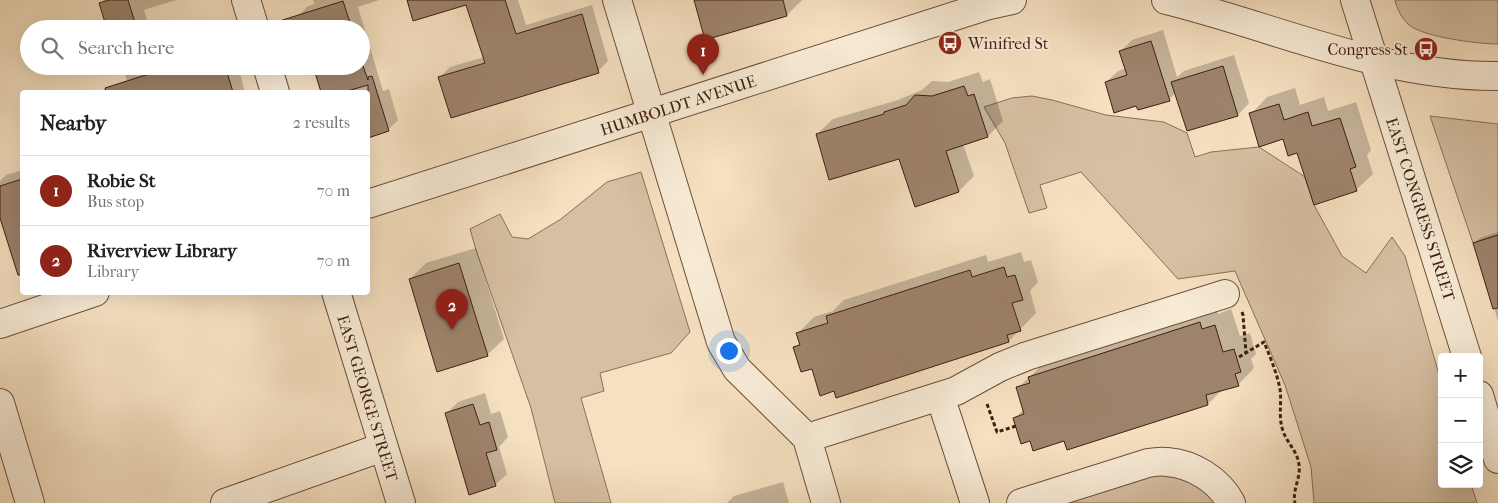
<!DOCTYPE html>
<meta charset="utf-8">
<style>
:root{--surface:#fff;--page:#f2f2f2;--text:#202124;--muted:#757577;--line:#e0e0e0;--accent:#8f2418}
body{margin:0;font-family:"IM FELL French Canon",serif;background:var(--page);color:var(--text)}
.controls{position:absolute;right:15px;bottom:15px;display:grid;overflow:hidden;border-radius:5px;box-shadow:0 5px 20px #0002}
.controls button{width:45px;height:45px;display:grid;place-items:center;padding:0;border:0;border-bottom:1px solid var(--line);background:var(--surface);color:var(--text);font:25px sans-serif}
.you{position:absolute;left:728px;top:350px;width:18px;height:18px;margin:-12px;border:4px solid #fff;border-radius:50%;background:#1a73e8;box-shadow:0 0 0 8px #1a73e833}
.badge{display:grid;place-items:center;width:32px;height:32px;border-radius:50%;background:var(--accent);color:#fff;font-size:16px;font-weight:700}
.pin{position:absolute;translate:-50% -41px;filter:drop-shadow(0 1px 2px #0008)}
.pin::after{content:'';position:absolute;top:26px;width:18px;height:15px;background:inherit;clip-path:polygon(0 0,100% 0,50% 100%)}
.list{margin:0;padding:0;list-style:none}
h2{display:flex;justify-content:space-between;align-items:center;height:65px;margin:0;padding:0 20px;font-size:21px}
h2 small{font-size:16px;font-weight:400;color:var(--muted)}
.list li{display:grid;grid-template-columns:32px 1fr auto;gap:15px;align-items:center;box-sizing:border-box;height:70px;padding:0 20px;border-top:1px solid var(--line)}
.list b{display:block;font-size:19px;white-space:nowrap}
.list p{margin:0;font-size:16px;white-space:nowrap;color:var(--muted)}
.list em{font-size:16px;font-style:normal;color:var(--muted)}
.icon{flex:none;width:28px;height:28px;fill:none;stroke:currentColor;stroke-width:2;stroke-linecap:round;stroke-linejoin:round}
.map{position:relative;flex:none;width:1498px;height:503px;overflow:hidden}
.search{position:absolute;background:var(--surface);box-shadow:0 5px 20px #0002;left:20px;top:20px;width:350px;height:55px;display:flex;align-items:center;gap:12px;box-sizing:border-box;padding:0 18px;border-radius:28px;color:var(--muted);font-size:19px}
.panel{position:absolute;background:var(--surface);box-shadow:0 5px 20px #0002;left:20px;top:90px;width:350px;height:205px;border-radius:5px}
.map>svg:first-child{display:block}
.green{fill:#d6bfa2;stroke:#8b6e59}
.shadow{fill:#0003}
.building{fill:#9e836c;stroke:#401e10}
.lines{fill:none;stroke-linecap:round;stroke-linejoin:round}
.minor-casing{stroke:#6d4e3c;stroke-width:30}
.path{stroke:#401e10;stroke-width:3;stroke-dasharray:4 2.5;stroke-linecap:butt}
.minor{stroke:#f8ebd6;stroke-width:28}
.labels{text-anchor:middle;stroke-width:4;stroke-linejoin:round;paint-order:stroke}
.poi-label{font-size:16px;fill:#401e10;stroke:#f8ebd6;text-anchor:start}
.street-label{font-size:16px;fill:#401e10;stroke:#f8ebd6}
</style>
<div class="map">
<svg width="1498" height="503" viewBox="0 0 1498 503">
<rect width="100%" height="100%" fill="#f5e0c0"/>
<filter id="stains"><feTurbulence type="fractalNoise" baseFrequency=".004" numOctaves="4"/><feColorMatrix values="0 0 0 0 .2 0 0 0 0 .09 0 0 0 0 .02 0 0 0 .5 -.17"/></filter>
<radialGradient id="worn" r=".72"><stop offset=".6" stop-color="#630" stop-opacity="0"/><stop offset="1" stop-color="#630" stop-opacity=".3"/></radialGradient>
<path class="green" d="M 1395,0 L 1498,0 L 1498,44 C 1479,44 1421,37 1408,24 C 1401,17 1397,9 1395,0 Z
M 1032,96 L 1052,100 L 1106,115 L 1164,122 L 1187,133 L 1195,157 L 1211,152 L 1259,147 L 1305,177 L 1314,205 L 1342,256 L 1366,273 L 1392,237 L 1405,256 L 1442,385 L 1442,484 L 1471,484 L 1477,503 L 1314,503 L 1311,467 L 1285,385 L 1235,271 L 1178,279 L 1081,172 L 1040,185 L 1047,208 L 1029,213 L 1005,143 L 984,107 L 1012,98 Z
M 1430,116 L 1498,124 L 1498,235 L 1473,243 Z
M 641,172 L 690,332 L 671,353 L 600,373 L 604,391 L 581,398 L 611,503 L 555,503 L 531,408 L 476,250 L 470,229 L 500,214 L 512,237 L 528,239 L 561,219 L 607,182 Z
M 1167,462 L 1223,503 L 1053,503 Z"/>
<path class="shadow" d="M 104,0 L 176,0 L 144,10 L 150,29 L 109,29 L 100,4 Z
M 313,0 L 379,0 L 358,7 L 383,91 L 389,89 L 398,120 L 388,130 L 368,136 L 368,92 L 322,92 L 314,66 L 361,66 L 361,29 L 302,29 L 298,16 L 308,6 L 315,4 Z
M 408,0 L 518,0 L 526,25 L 592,5 L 608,61 L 598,71 L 440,77 L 450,67 L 484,57 L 467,3 Z
M 695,0 L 802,0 L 787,15 L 706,39 Z
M 1163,30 L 1177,77 L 1184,71 L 1234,55 L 1249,103 L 1238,115 L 1188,130 L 1176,93 L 1169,99 L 1137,105 L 1106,82 L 1118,71 L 1126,68 L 1121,51 L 1132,40 Z
M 122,66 L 238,66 L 245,92 L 131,92 Z
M 979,72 L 983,82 L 990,79 L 1003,121 L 988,136 L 963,144 L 974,176 L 959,191 L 900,157 L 817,134 L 833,119 L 898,100 L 922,90 L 932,81 L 948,82 Z
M 1295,88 L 1300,105 L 1324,97 L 1328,111 L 1356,102 L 1371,150 L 1367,155 L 1373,174 L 1356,190 L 1298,152 L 1284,138 L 1251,114 L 1267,97 Z
M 22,170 L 22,245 L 11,249 L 0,214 L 0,181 L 6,175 Z
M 1498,232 L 1498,321 L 1475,243 L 1480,238 Z
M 476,248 L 504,339 L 487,355 L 410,279 L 426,263 Z
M 1021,252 L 1024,262 L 1031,260 L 1038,282 L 1030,291 L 1036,313 L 1009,341 L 835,390 L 795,348 L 800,342 L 797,334 L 814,317 L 833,311 L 844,300 L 986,255 L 988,262 Z
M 1216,307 L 1218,314 L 1231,309 L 1240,336 L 1250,333 L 1256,354 L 1251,359 L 1254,368 L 1238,385 L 1223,389 L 1208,404 L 1067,448 L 1065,440 L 1031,440 L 1015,418 L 1024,409 L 1018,388 L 1046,361 Z
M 485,393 L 491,414 L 500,411 L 508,437 L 499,447 L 507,474 L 495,485 L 446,414 L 458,402 Z
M 783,482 L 789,503 L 727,503 L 734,496 Z"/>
<path class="building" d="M 109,0 L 128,0 L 137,29 L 107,29 L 99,3 Z
M 407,0 L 505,0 L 516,34 L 582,14 L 599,73 L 451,118 L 438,77 L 485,63 L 466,5 L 413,21 Z
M 694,0 L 783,0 L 787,16 L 705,40 Z
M 343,1 L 352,29 L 270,29 L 270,24 Z
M 1151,41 L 1170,101 L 1138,110 L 1136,106 L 1114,113 L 1105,82 L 1127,75 L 1119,51 Z
M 174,66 L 225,66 L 233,92 L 106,92 L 105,88 Z
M 313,66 L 363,66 L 368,80 L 368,77 L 372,76 L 389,131 L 368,138 L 368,85 L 344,92 L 321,92 Z
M 1223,66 L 1238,116 L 1187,131 L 1171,82 Z
M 964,86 L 968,96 L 974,94 L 988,137 L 946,151 L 959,192 L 915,207 L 899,159 L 829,180 L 816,134 L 884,114 L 884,112 L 906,105 L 915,95 L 932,96 Z
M 1279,104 L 1284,120 L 1308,112 L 1312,126 L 1340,118 L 1356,167 L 1350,169 L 1357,191 L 1314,205 L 1297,153 L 1288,156 L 1283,139 L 1259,147 L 1249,113 Z
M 22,179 L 22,275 L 18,275 L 0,218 L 0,186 Z
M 1498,235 L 1498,308 L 1493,309 L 1473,243 Z
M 459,263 L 488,356 L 437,372 L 409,279 Z
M 1004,267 L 1007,277 L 1015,275 L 1023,300 L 1012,303 L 1021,331 L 1007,335 L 1009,342 L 836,398 L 834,391 L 820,396 L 812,369 L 801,372 L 793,347 L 800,345 L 796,333 L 828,323 L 826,316 L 970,270 L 972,277 Z
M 1200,322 L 1202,329 L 1215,325 L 1223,352 L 1234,349 L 1241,372 L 1235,374 L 1239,386 L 1206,395 L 1208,405 L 1067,450 L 1064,441 L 1033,451 L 1030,441 L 1021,444 L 1013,418 L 1024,414 L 1016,387 L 1030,383 L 1028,377 Z
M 473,404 L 480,425 L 489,422 L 497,450 L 486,453 L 496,486 L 469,495 L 445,413 Z"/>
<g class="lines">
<g class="minor-casing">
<path id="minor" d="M 246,0 L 255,29
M 617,0 L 721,342 L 737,369 L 807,438 L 826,503
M 1166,0 C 1276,27 1382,77 1498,76
M 1355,0 L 1467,357
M 267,66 L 275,92
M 368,204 L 989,5 L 1012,0
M 336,292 L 401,503
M 0,324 L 95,292
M 1479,395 L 1498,459
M 940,396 L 975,503
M 0,403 L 30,503
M 807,438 L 956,391 L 1000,367 L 1027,356 L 1225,294
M 225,503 L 383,447
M 1021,503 L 1148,463 C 1154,462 1161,461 1167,462 C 1193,464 1219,480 1231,503"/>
</g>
<path class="path" d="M 1242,312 L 1243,315 L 1246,353
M 1239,357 L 1264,342 C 1270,357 1277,373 1280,389 C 1282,403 1278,417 1283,431 C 1287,443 1298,452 1299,465 C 1301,478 1292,490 1295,503
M 987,404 L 997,432 L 1016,426"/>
<use href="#minor" class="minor"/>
</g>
<defs>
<g id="bus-disc" transform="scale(1.25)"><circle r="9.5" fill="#8f2418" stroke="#f8ebd6"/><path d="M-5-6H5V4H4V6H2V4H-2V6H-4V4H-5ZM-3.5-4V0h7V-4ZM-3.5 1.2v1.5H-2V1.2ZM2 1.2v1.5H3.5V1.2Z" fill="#fff"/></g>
</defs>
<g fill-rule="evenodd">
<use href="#bus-disc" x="950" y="43"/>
<use href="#bus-disc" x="1426" y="49"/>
</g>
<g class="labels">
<g class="poi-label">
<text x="968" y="49">Winifred St</text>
<text x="1408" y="55" text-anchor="end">Congress St</text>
</g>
<g class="street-label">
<text transform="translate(678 105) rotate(-18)" y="6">HUMBOLDT AVENUE</text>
<text transform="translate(1421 209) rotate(72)" y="6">EAST CONGRESS STREET</text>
<text transform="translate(368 398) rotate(73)" y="6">EAST GEORGE STREET</text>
</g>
</g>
<rect width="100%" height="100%" filter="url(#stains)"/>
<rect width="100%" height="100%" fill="url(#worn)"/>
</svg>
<div class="controls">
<button>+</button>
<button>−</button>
<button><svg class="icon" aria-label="layers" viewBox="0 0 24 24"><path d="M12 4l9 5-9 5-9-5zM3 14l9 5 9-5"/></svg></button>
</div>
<div class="you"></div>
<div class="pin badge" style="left:703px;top:75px">1</div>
<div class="pin badge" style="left:452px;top:330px">2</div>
<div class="search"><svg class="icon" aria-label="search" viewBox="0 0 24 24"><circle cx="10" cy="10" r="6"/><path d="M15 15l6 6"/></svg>Search here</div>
<section class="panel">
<h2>Nearby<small>2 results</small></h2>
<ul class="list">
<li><span class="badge">1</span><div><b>Robie St</b><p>Bus stop</p></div><em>70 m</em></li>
<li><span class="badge">2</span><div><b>Riverview Library</b><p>Library</p></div><em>70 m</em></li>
</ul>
</section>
</div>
